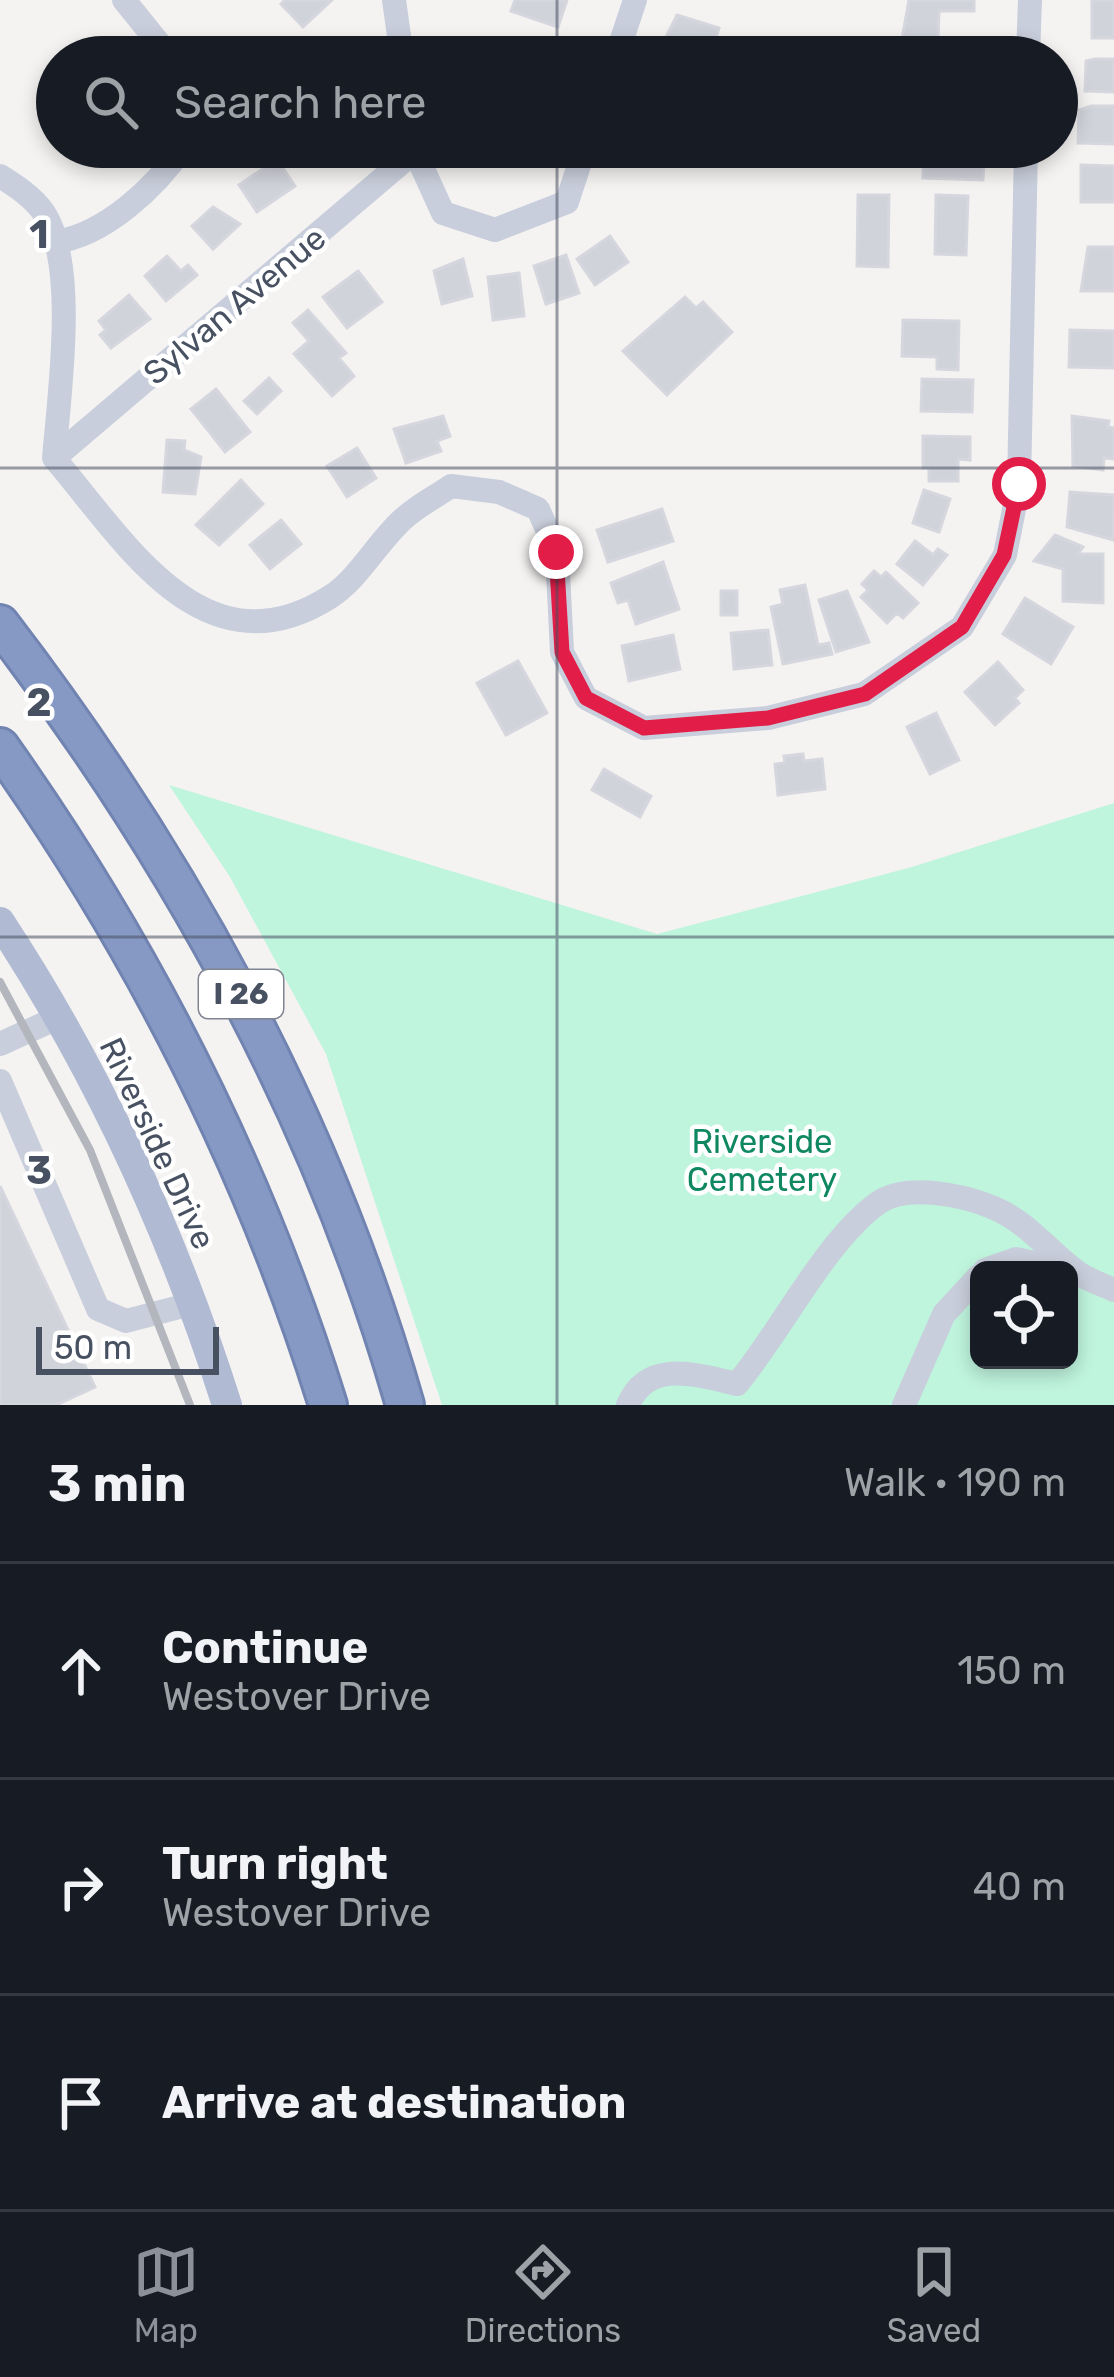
<!DOCTYPE html>
<meta charset="utf-8">
<style>
:root{--surface:#171b24;--page:#242831;--text:#f1f3f6;--muted:#9ea1a6;--line:#363941;--accent:#8c9099}
body{margin:0;font-family:Rubik,sans-serif;background:var(--page);color:var(--text)}
.controls{position:absolute;right:36px;bottom:36px;display:grid;overflow:hidden;border-radius:18px;box-shadow:0 6px 18px #0003}
.controls button{width:108px;height:108px;display:grid;place-items:center;padding:0;border:0;border-bottom:3px solid var(--line);background:var(--surface);color:var(--text);font:60px sans-serif}
.scale{position:absolute;left:36px;bottom:30px;width:183px;box-sizing:border-box;padding-left:12px;border:6px solid #485162;border-top:0;font-size:33px;line-height:42px;white-space:nowrap;color:#485162;-webkit-text-stroke:9px #fff;paint-order:stroke}
.stop{position:absolute;width:36px;height:36px;margin:-27px;border:9px solid #e11d48;border-radius:50%;background:#fff}
.stop.end{background:#e11d48;border-color:#fff;box-shadow:0 3px 12px #0008}
.list{margin:0;padding:0;list-style:none}
h2{display:flex;justify-content:space-between;align-items:center;height:156px;margin:0;padding:0 48px;font-size:51px}
h2 small{font-size:39px;font-weight:400;color:var(--muted)}
.list li{display:grid;grid-template-columns:78px 1fr auto;gap:36px;align-items:center;box-sizing:border-box;height:216px;padding:0 48px;border-top:3px solid var(--line)}
.list b{display:block;font-size:45px;white-space:nowrap}
.list p{margin:0;font-size:39px;white-space:nowrap;color:var(--muted)}
.list em{font-size:39px;font-style:normal;color:var(--muted)}
.icon{flex:none;width:66px;height:66px;fill:none;stroke:currentColor;stroke-width:2;stroke-linecap:round;stroke-linejoin:round}
.map{position:relative;flex:none;width:1114px;height:1405px;overflow:hidden}
.search{position:absolute;background:var(--surface);box-shadow:0 6px 18px #0003;left:36px;right:36px;top:36px;height:132px;display:flex;align-items:center;gap:30px;box-sizing:border-box;padding:0 42px;border-radius:66px;color:var(--muted);font-size:45px}
.sheet{height:804px;background:var(--surface)}
nav{display:flex;justify-content:space-around;align-items:center;box-sizing:border-box;height:168px;border-top:3px solid var(--line);background:var(--surface);font-size:33px;color:var(--muted)}
nav a{display:grid;justify-items:center;gap:6px}
nav .on{color:var(--accent)}
.map>svg:first-child{display:block}
.green{fill:#bff4dd;fill-rule:evenodd}
.building{fill:#d1d3da;stroke:#d6d7de;stroke-width:3}
.lines{fill:none;stroke-linecap:round;stroke-linejoin:round}
.highway-casing{stroke:#7184b1;stroke-width:42}
.minor{stroke:#c8cedb;stroke-width:24}
.major{stroke:#b0bbd3;stroke-width:30}
.highway{stroke:#8699c5;stroke-width:36}
.rail{stroke:#b4b6bd;stroke-width:8}
.route{stroke:#e11d48;stroke-width:15}
.grid{fill:none;stroke:#485162;stroke-width:3;stroke-opacity:0.55}
.labels{text-anchor:middle;stroke-width:9;stroke-linejoin:round;paint-order:stroke}
.shield{fill:#fff;stroke:#7f8591;stroke-width:3}
.shield-label{font-size:30px;font-weight:bold;fill:#485162}
.street-label{font-size:33px;fill:#485162;stroke:#fff}
.park-label{font-size:33px;fill:#0f8761;stroke:#fff}
.grid-label{font-size:39px;text-anchor:middle;font-weight:bold;fill:#485162;stroke:#fff;stroke-width:9;stroke-linejoin:round;paint-order:stroke}
</style>
<div class="map">
<svg width="1114" height="1405" viewBox="0 0 1114 1405">
<rect width="100%" height="100%" fill="#f5f3f2"/>
<path class="green" d="M 169,785 L 657,934 L 912,867 L 1114,803 L 1114,1405 L 442,1405 L 326,1054 L 230,877 ZM 979,1270 L 1069,1270 L 1069,1360 L 979,1360 Z"/>
<path class="building" d="M 285,0 L 332,0 L 303,27 L 281,4 Z
M 515,0 L 567,0 L 558,27 L 511,11 Z
M 909,0 L 974,0 L 974,11 L 939,11 L 938,39 L 902,39 Z
M 1092,0 L 1114,0 L 1114,38 L 1092,38 Z
M 677,15 L 719,28 L 710,57 L 657,55 Z
M 1095,59 L 1113,59 L 1114,92 L 1085,91 L 1086,61 Z
M 1091,106 L 1114,106 L 1114,144 L 1078,143 L 1079,110 Z
M 924,147 L 972,147 L 972,155 L 984,156 L 983,180 L 923,178 Z
M 277,159 L 295,186 L 257,212 L 239,185 Z
M 1081,165 L 1114,166 L 1114,202 L 1081,202 Z
M 858,195 L 889,195 L 888,267 L 857,266 Z
M 936,195 L 968,196 L 966,255 L 935,254 Z
M 213,207 L 240,224 L 213,249 L 192,226 Z
M 610,236 L 628,262 L 595,285 L 577,259 Z
M 1088,247 L 1114,247 L 1114,291 L 1081,291 Z
M 566,255 L 579,293 L 546,304 L 534,266 Z
M 167,256 L 181,271 L 188,265 L 197,275 L 166,301 L 145,276 Z
M 463,259 L 472,296 L 442,304 L 434,271 Z
M 358,271 L 382,302 L 347,328 L 323,297 Z
M 519,273 L 524,316 L 493,320 L 488,277 Z
M 129,295 L 150,319 L 111,348 L 100,335 L 106,330 L 99,321 Z
M 685,297 L 696,308 L 703,302 L 732,332 L 667,395 L 623,351 Z
M 308,310 L 346,353 L 339,358 L 354,376 L 332,396 L 294,354 L 309,341 L 293,323 Z
M 903,320 L 959,321 L 958,370 L 937,369 L 937,357 L 902,356 Z
M 1070,330 L 1114,331 L 1114,368 L 1069,367 Z
M 269,378 L 281,391 L 257,414 L 244,401 Z
M 922,379 L 973,380 L 972,412 L 921,411 Z
M 216,389 L 250,432 L 225,452 L 191,409 Z
M 443,416 L 450,436 L 437,441 L 441,451 L 406,463 L 394,429 Z
M 1072,416 L 1109,421 L 1108,427 L 1114,428 L 1114,459 L 1104,458 L 1103,470 L 1073,466 Z
M 923,436 L 970,437 L 970,460 L 958,459 L 958,481 L 929,481 L 929,468 L 923,468 Z
M 167,440 L 185,441 L 184,450 L 201,457 L 195,494 L 163,492 Z
M 357,448 L 376,478 L 347,497 L 327,466 Z
M 241,480 L 263,504 L 219,545 L 196,525 Z
M 924,490 L 950,499 L 939,532 L 913,523 Z
M 1070,492 L 1114,495 L 1113,540 L 1067,527 Z
M 662,509 L 673,541 L 608,562 L 597,530 Z
M 281,520 L 301,544 L 270,569 L 250,545 Z
M 1055,535 L 1083,547 L 1078,554 L 1103,554 L 1103,603 L 1063,601 L 1063,569 L 1034,561 Z
M 915,541 L 933,555 L 938,549 L 947,555 L 923,585 L 897,564 Z
M 663,562 L 679,609 L 636,624 L 628,600 L 618,603 L 611,583 Z
M 874,571 L 881,577 L 886,572 L 918,603 L 903,618 L 897,613 L 887,623 L 861,597 L 868,590 L 862,584 Z
M 805,585 L 818,645 L 829,643 L 832,654 L 783,664 L 771,607 L 783,604 L 780,590 Z
M 721,591 L 737,591 L 737,615 L 721,615 Z
M 847,591 L 869,642 L 836,652 L 819,600 Z
M 1025,598 L 1073,627 L 1051,664 L 1003,634 Z
M 768,630 L 772,665 L 734,669 L 731,633 Z
M 673,635 L 680,669 L 629,681 L 622,646 Z
M 518,661 L 547,713 L 506,735 L 477,683 Z
M 998,662 L 1023,690 L 1015,698 L 1019,703 L 995,725 L 965,692 Z
M 936,713 L 959,760 L 930,774 L 907,727 Z
M 803,754 L 804,761 L 822,759 L 825,789 L 778,795 L 775,764 L 785,763 L 784,756 Z
M 604,769 L 651,796 L 640,817 L 592,790 Z
M 0,1186 L 95,1387 L 56,1405 L 0,1405 Z"/>
<g class="lines">
<g class="highway-casing">
<path id="highway" d="M 0,624 C 181,860 323,1118 405,1405
M 0,747 C 144,950 254,1167 328,1405"/>
</g>
<path class="minor" d="M 124,0 L 170,57
M 394,0 L 402,57
M 616,57 L 635,0
M 1028,57 L 1030,0
M 413,147 L 443,213 L 495,230 L 567,202 L 585,147
M 0,176 C 16,186 33,197 44,213 C 78,265 59,396 54,458 C 125,541 204,677 330,597 C 357,580 376,545 399,523 C 413,508 434,498 451,486 L 499,492 L 538,509 L 557,552 L 562,652 L 586,698 L 644,728 L 768,718 L 864,694 L 962,627 L 1005,555 L 1019,484 L 1026,147
M 55,242 C 105,235 156,187 183,147
M 54,458 L 414,152
M 0,1044 L 59,1017
M 0,1081 L 98,1309 L 126,1321 L 191,1304
M 985,1270 L 1016,1259 L 1067,1270
M 628,1405 C 648,1358 697,1375 737,1384 C 780,1333 825,1241 878,1203 C 907,1183 964,1195 994,1208 C 1027,1222 1046,1248 1073,1269 C 1084,1279 1101,1284 1114,1290
M 904,1405 L 944,1314 L 979,1276"/>
<path class="major" d="M 0,922 C 98,1071 173,1235 227,1405"/>
<use href="#highway" class="highway"/>
<path class="rail" d="M 0,982 L 90,1150 L 190,1405"/>
</g>
<g class="lines">
<path class="route" d="M 556,552 L 562,652 L 586,698 L 644,728 L 768,718 L 865,694 L 962,627 L 1004,555 L 1019,484"/>
</g>
<path class="grid" d="M 557,0 L 557,57M 557,147 L 557,1405M 0,468 L 1114,468M 0,937 L 1114,937"/>
<g class="labels">
<rect class="shield" x="199" y="970" width="84" height="48" rx="9"/>
<g class="shield-label">
<text x="241" y="1004">I 26</text>
</g>
<g class="street-label">
<text transform="translate(234 305) rotate(-40)" y="12">Sylvan Avenue</text>
<text transform="translate(158 1143) rotate(65)" y="12">Riverside Drive</text>
</g>
<g class="park-label">
<text x="762" y="1153">Riverside<tspan x="762" dy="38">Cemetery</tspan></text>
</g>
</g>
<g class="grid-label">
<text x="39" y="248">1</text>
<text x="39" y="716">2</text>
<text x="39" y="1184">3</text>
</g>
</svg>
<div class="controls">
<button><svg class="icon" aria-label="locate" viewBox="0 0 24 24"><circle cx="12" cy="12" r="6"/><path d="M12 2v4M12 18v4M2 12h4M18 12h4"/></svg></button>
</div>
<div class="scale">50 m</div>
<div class="stop" style="left:1019px;top:484px"></div>
<div class="stop end" style="left:556px;top:552px"></div>
<div class="search"><svg class="icon" aria-label="search" viewBox="0 0 24 24"><circle cx="10" cy="10" r="6"/><path d="M15 15l6 6"/></svg>Search here</div>
</div>
<section class="sheet">
<h2>3 min<small>Walk · 190 m</small></h2>
<ul class="list">
<li><svg class="icon" aria-label="ahead" viewBox="0 0 24 24"><path d="M12 20V5M6 11l6-6 6 6"/></svg><div><b>Continue</b><p>Westover Drive</p></div><em>150 m</em></li>
<li><svg class="icon" aria-label="right" viewBox="0 0 24 24"><path d="M7 20v-9h11M14 6l5 5-5 5"/></svg><div><b>Turn right</b><p>Westover Drive</p></div><em>40 m</em></li>
<li><svg class="icon" aria-label="arrive" viewBox="0 0 24 24"><path d="M6 21V4h12l-3 4 3 4H6"/></svg><div><b>Arrive at destination</b></div></li>
</ul>
</section>
<nav>
<a class="on"><svg class="icon" aria-label="map" viewBox="0 0 24 24"><path d="M3 6l6-2 6 2 6-2v14l-6 2-6-2-6 2zM9 4v14M15 6v14"/></svg>Map</a>
<a><svg class="icon" aria-label="directions" viewBox="0 0 24 24"><path d="M12 3l9 9-9 9-9-9zM9 14v-3h6M13 9l2 2-2 2"/></svg>Directions</a>
<a><svg class="icon" aria-label="saved" viewBox="0 0 24 24"><path d="M7 4h10v16l-5-4-5 4z"/></svg>Saved</a>
</nav>
